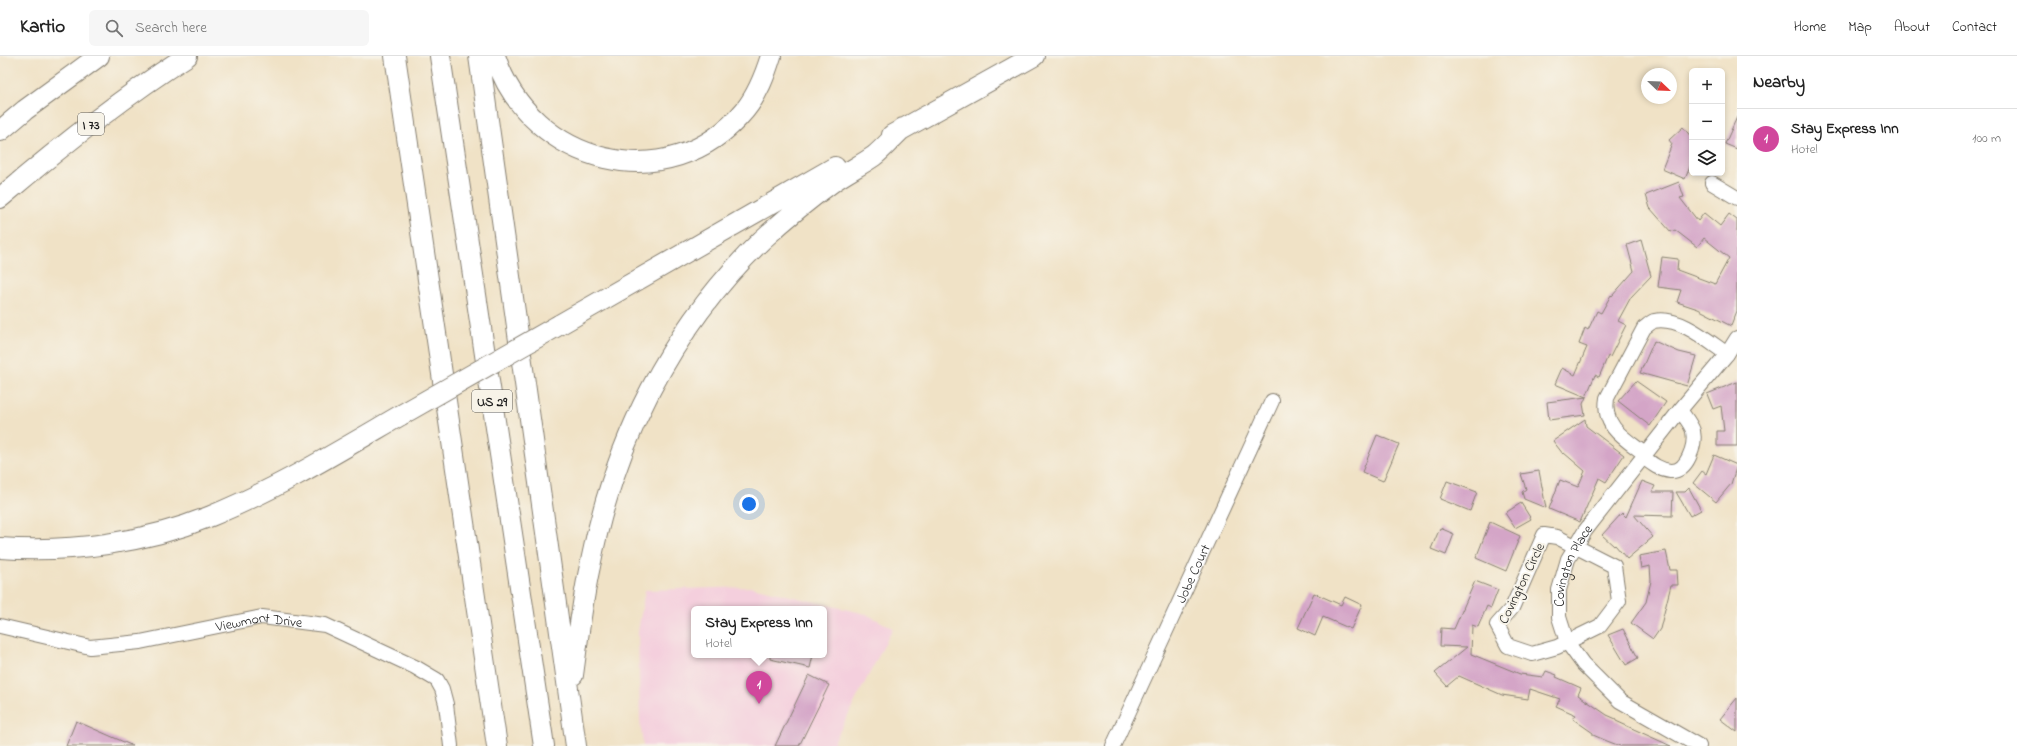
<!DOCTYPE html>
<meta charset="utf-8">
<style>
:root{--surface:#fff;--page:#f6f6f6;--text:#222;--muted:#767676;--line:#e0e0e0;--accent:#1f6fb2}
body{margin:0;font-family:"Indie Flower",sans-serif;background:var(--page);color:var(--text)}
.controls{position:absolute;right:12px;top:12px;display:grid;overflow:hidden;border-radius:6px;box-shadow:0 2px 6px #0003}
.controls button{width:36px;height:36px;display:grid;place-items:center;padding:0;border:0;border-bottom:1px solid var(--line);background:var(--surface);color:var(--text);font:20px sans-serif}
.compass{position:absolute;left:1641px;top:12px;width:36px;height:36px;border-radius:50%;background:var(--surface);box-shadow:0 2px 6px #0003;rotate:113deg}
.you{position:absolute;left:749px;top:448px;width:14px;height:14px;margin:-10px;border:3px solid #fff;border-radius:50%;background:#1a73e8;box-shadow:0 0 0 6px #1a73e833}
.badge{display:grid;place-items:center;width:26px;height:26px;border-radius:50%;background:var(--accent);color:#fff;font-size:13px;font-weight:700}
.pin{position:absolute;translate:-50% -33px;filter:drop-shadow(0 1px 2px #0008)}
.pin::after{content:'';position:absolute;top:21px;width:14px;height:12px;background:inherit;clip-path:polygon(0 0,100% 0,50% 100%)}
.popup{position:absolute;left:691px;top:550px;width:136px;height:52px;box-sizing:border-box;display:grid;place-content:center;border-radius:6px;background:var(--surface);filter:drop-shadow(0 1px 3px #0005);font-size:13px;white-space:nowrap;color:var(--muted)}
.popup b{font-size:15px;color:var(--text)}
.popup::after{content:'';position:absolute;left:50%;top:100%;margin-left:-8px;border:8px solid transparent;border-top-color:var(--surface)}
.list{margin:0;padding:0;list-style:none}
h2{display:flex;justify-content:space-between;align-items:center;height:52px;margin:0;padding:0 16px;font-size:17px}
h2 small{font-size:13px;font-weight:400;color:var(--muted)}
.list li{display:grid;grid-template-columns:26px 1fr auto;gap:12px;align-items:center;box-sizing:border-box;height:60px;padding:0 16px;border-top:1px solid var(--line)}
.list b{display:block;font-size:15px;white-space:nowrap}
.list p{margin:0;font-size:13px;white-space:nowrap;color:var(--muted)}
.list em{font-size:13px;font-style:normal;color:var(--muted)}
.icon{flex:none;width:22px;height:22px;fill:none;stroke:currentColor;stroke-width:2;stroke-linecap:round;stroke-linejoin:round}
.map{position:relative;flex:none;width:1737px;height:690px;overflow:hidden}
header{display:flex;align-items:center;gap:24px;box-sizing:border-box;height:56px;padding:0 20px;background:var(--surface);border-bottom:1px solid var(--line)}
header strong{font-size:19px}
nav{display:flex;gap:22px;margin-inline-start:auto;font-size:14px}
.search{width:280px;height:36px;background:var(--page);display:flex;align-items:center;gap:10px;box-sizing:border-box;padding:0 14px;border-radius:6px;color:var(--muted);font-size:15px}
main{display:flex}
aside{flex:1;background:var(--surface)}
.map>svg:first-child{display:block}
.built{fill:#f4cfdd;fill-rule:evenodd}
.building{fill:#d4a5c7}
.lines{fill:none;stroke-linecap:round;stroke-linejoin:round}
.minor-casing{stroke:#867f71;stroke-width:16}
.highway-casing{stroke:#867f71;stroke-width:22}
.minor{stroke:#fff;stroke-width:14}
.highway{stroke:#fff;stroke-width:20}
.highway-bridge-casing{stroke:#867f71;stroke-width:22;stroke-linecap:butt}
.highway-bridge{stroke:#fff;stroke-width:20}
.labels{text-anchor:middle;stroke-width:4;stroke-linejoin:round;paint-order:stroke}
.shield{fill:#f7f3e8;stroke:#5e5c59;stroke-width:1}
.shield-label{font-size:13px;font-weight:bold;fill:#1c1c1c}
.street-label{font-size:14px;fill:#1c1c1c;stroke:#f7f3e8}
</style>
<header>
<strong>Kartio</strong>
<div class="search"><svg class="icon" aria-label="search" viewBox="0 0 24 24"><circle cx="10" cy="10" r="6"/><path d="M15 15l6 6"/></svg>Search here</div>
<nav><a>Home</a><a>Map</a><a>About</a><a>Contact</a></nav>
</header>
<main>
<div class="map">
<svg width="1737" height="690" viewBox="0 0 1737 690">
<rect width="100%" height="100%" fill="#f7f3e8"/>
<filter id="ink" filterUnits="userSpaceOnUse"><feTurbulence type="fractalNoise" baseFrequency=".025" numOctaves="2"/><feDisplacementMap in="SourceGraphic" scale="8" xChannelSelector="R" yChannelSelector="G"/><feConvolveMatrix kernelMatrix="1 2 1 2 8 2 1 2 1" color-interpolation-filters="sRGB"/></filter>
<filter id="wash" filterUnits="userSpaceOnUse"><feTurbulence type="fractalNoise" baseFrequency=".012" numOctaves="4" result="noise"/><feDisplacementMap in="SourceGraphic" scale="16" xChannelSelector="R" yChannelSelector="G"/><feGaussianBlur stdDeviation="0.9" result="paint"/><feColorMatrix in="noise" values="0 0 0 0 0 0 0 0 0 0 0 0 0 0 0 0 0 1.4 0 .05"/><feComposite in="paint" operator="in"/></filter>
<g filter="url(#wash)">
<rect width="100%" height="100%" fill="#f0e2c6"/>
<path class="built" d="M 752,531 L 866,558 L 893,572 L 832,690 L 643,690 L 640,664 L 638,576 L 645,534 ZM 694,553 L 824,553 L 824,599 L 694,599 Z"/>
<g id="blocks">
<path class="building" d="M 1737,61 L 1737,93 L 1725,88 Z
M 1683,71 L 1692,82 L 1692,106 L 1685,123 L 1662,113 L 1672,88 L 1669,84 Z
M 1679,126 L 1684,141 L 1680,142 L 1698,165 L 1704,157 L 1720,170 L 1729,158 L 1737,164 L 1737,255 L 1731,270 L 1698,253 L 1677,246 L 1681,234 L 1658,231 L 1662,201 L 1678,203 L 1677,214 L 1715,228 L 1729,202 L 1704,182 L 1697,191 L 1675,174 L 1671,176 L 1650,152 L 1646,139 Z
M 1641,184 L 1651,220 L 1631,241 L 1618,265 L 1626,269 L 1610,301 L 1608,300 L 1599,321 L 1595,319 L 1586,341 L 1555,328 L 1562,312 L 1575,319 L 1587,291 L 1579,288 L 1585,272 L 1588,274 L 1597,255 L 1601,257 L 1611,239 L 1612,240 L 1634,215 L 1627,189 Z
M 1654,285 L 1679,296 L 1696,300 L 1687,330 L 1640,317 Z
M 1636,325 L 1666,346 L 1650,370 L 1618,345 Z
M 1737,326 L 1737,390 L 1717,390 L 1717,375 L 1724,375 L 1721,350 L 1713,353 L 1707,338 Z
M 1586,341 L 1583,348 L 1585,359 L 1549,364 L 1547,346 Z
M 1585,363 L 1586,370 L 1624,399 L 1606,426 L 1599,422 L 1580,466 L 1549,453 L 1560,424 L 1578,431 L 1585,415 L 1564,397 L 1563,398 L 1553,385 Z
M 1377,379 L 1399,388 L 1383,425 L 1362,416 Z
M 1714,399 L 1737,409 L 1731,428 L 1716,446 L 1693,427 L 1702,415 L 1706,418 Z
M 1539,415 L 1546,452 L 1524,443 L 1522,436 L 1526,433 L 1521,418 Z
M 1447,425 L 1477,436 L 1470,455 L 1440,443 Z
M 1642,425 L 1655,430 L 1652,436 L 1673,436 L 1672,460 L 1634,459 L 1653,481 L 1627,503 L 1615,489 L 1614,490 L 1602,479 L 1622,457 L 1626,461 Z
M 1689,432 L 1701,454 L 1690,460 L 1676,436 L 1685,436 Z
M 1521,447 L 1531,463 L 1515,472 L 1505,457 Z
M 1490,466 L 1520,480 L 1506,515 L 1476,502 Z
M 1440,472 L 1454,478 L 1446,499 L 1431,493 Z
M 1666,495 L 1670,514 L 1677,514 L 1678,529 L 1671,529 L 1660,573 L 1653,583 L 1631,567 L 1646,546 L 1651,525 L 1650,510 L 1641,512 L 1639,500 Z
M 1475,525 L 1498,534 L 1491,552 L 1487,550 L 1478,571 L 1472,569 L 1471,598 L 1520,618 L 1543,621 L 1546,615 L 1557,619 L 1556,621 L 1581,632 L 1578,639 L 1607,659 L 1616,663 L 1616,665 L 1671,690 L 1620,690 L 1607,685 L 1593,679 L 1593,677 L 1573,663 L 1576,659 L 1556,650 L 1560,643 L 1530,633 L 1528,643 L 1502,639 L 1459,620 L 1447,630 L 1435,617 L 1467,591 L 1440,590 L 1441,572 L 1454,573 Z
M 1314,537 L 1341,549 L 1345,541 L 1362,549 L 1351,573 L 1323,561 L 1315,580 L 1298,572 Z
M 1623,573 L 1638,602 L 1626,609 L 1608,579 Z
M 770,599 L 813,599 L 810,612 L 770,603 Z
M 809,619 L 829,629 L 799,690 L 775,690 Z
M 1737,642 L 1737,676 L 1720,663 Z
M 76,665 L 133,690 L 66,690 Z"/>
</g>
</g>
<g filter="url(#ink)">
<use href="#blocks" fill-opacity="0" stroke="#867f71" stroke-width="1"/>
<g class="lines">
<g class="minor-casing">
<g id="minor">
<path d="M 1712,127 L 1737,142"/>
<path d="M 1645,398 C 1625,383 1602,371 1607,342 L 1644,272 C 1647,270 1651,266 1654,265 C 1680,260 1708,285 1727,298"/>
<path d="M 1643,401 C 1651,407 1659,414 1670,415 C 1687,417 1696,389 1693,375 C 1691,368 1684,360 1680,354"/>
<path d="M 1544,479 L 1557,481 L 1614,510 L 1619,545 L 1600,570 L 1557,591 L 1532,598 L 1508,590 L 1497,569 L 1512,552 Z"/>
<path id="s1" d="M 0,570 L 90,591 L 140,586 L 262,561 L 325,569 L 415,611 L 437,624 L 442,633 L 446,648 L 451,690"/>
<path id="s2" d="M 1113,690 L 1272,345"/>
<path id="s3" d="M 1699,690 L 1620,645 L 1583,608 L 1567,586 L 1559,561 L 1559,534 L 1568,503 L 1585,475 L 1680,354 L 1727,298 L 1737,282"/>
</g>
</g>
<g class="highway-casing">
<path id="highway" d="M 395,0 L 497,690
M 440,0 L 544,690
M 479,0 L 576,690
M 495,0 C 530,108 669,146 745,54 C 758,38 765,19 771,0
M 0,75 L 25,54 L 99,0
M 892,79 L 1034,0
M 0,142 C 60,91 121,42 187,0
M 559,269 L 835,111
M 0,492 C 70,497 145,487 211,460 C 277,433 339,395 401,359
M 573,619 C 578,583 582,546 590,510 C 614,386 670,273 762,184 C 785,163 809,143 834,125 C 847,116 861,109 874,100 C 884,92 893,81 903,72"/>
</g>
<use href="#minor" class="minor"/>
<use href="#highway" class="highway"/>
<g class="highway-bridge-casing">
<path id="highway-bridge" d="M 401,359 L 559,269"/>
</g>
<use href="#highway-bridge" class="highway-bridge"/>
</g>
</g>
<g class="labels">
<g class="shield">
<rect x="78" y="57" width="26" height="22" rx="3"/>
<rect x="472" y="334" width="40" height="22" rx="3"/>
</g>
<g class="shield-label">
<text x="91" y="73">I 73</text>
<text x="492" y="350">US 29</text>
</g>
<g class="street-label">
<text dy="5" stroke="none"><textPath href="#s3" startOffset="251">Covington Place</textPath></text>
<text dy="5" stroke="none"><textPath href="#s2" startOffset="190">Jobe Court</textPath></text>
<text transform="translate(1521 527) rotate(-64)" y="5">Covington Circle</text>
<text dy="5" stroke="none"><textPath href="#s1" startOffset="264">Viewmont Drive</textPath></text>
</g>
</g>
</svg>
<div class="controls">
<button>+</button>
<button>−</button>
<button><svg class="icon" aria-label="layers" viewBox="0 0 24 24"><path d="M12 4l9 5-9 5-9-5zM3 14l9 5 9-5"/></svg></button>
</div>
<svg class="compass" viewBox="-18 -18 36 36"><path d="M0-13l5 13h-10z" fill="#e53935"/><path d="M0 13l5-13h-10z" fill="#767676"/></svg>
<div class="you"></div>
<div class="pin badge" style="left:759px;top:648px;background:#d1479c">1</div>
<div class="popup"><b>Stay Express Inn</b>Hotel</div>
</div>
<aside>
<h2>Nearby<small></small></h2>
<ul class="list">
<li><span class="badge" style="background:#d1479c">1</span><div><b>Stay Express Inn</b><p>Hotel</p></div><em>100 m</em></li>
</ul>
</aside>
</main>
